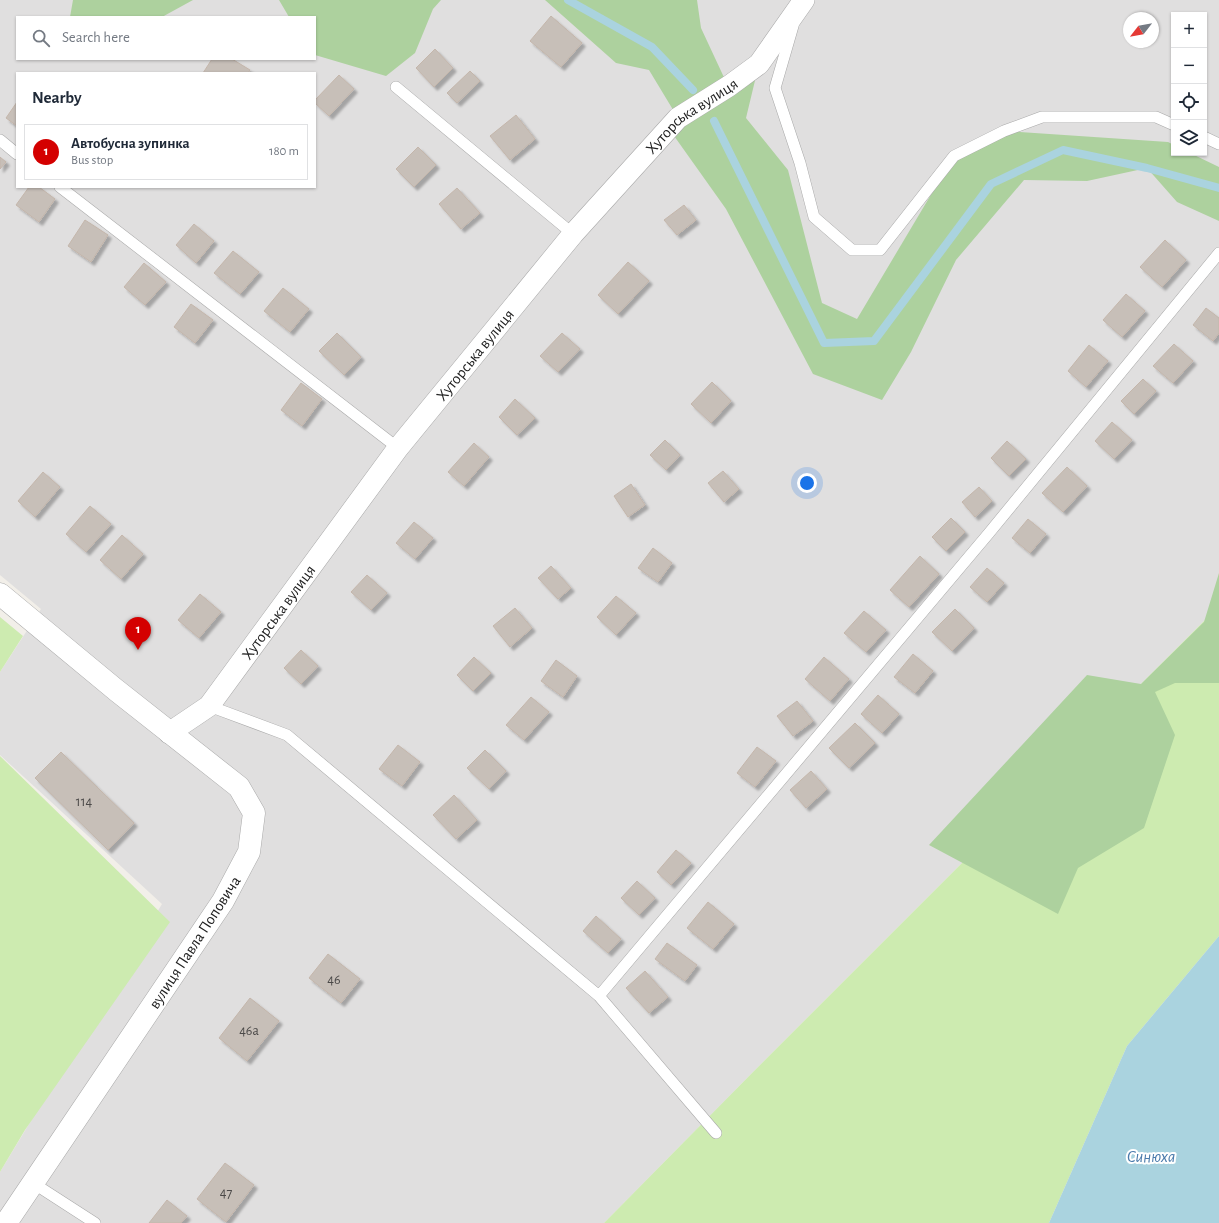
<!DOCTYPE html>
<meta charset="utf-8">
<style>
:root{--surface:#fff;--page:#f2f2f3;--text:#1f2937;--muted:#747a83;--line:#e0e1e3;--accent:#d40000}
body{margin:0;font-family:"Alegreya Sans",sans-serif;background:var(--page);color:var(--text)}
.controls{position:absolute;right:12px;top:12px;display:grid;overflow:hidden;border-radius:0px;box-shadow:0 1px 3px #0004}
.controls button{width:36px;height:36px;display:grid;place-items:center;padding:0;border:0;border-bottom:1px solid var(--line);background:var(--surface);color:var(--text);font:20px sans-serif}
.compass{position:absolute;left:1123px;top:12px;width:36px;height:36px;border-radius:50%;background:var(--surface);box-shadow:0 1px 3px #0004;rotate:239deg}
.you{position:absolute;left:807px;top:483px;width:14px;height:14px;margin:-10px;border:3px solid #fff;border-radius:50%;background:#1a73e8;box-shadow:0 0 0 6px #1a73e833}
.badge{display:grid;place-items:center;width:26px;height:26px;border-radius:50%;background:var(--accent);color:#fff;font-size:13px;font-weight:700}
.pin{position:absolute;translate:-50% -33px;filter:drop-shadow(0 1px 2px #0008)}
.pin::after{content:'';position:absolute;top:21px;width:14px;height:12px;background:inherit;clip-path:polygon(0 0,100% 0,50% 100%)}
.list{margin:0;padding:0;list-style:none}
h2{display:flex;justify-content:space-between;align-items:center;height:52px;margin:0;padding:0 16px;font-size:17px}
h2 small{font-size:13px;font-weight:400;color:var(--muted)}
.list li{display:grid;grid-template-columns:26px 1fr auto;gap:12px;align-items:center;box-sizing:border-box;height:56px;margin:0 8px 8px;padding:0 8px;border:1px solid var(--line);border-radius:0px}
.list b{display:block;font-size:15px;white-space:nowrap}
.list p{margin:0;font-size:13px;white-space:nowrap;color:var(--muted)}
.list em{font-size:13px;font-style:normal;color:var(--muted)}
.icon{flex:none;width:22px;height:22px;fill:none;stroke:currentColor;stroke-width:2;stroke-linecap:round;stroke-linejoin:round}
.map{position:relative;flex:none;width:1219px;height:1223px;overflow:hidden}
.search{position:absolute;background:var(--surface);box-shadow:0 1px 3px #0004;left:16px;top:16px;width:300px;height:44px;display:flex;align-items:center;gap:10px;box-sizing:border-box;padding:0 14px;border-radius:0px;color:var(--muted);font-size:15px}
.panel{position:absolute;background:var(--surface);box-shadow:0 1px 3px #0004;left:16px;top:72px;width:300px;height:116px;border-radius:0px}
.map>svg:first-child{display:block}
.residential{fill:#e0dfdf;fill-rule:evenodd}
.grass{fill:#cdebb0}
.forest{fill:#add19e}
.water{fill:#aad3df}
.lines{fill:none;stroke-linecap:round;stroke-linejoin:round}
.stream{stroke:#aad3df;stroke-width:8}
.building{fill:#c7bfb8;stroke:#c4b6ab;filter:url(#shadow)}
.service-casing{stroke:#a9a9a9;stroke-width:12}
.minor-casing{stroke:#a9a9a9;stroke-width:22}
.tertiary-casing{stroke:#a9a9a9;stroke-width:23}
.service{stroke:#fff;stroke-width:11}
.minor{stroke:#fff;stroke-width:21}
.tertiary{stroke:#fff;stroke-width:22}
.labels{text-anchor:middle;stroke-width:4;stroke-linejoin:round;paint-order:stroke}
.number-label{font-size:14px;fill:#4b4948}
.street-label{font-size:16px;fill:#222;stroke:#fff}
.water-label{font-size:17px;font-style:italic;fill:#4a7aab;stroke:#fff}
</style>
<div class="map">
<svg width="1219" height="1223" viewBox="0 0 1219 1223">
<defs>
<filter id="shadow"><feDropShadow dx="3.5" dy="3.5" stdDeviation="1" flood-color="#0004"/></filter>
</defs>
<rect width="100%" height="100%" fill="#f2efe9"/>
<path class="residential" d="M 0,0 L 1219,0 L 1219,606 L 754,1071 L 604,1223 L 0,1223 L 0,1172 L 162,904 L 0,755 L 0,672 L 41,609 L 0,575 ZM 1174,15 L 1204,15 L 1204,153 L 1174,153 ZM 17,17 L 315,17 L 315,59 L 17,59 ZM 1129,18 L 1153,18 L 1153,42 L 1129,42 ZM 17,73 L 315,73 L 315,187 L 17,187 Z"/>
<path class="grass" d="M 1219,606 L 1219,936 L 1127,1046 L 1049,1223 L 604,1223 L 754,1071 Z
M 0,617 L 23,636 L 0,672 Z
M 0,756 L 170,922 L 25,1130 L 0,1172 Z"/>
<path class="forest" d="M 73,0 L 193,0 L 162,17 L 70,17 Z
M 279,0 L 441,0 L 433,9 L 415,53 L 386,76 L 315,55 L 315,17 L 289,17 Z
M 545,0 L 697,0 L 701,28 L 728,86 L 759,64 L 746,118 L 788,170 L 822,303 L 857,319 L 954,156 L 1004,131 L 1168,142 L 1174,145 L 1174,153 L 1190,153 L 1219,167 L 1219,221 L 1177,202 L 1147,168 L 1087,181 L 1024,180 L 956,260 L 911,352 L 882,400 L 813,374 L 726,209 L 667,126 L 678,118 L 649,70 L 616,63 Z
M 1219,573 L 1219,683 L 1175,683 L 1155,692 L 1175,735 L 1144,828 L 1078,868 L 1058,914 L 929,845 L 1087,675 L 1141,684 L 1204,622 Z"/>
<path class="water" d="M 1219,936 L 1219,1223 L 1049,1223 L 1127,1046 Z"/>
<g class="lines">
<path class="stream" d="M 568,0 L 652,47 L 693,90
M 714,121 L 824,343 L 874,341 L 991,184 L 1063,150 L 1147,168 L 1219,188"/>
</g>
<path class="building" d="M 551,16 L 582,43 L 561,67 L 530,41 Z
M 435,49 L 453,68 L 434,87 L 416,68 Z
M 212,59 L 232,59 L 250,70 L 248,73 L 203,73 Z
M 470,71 L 480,81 L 457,103 L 447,93 Z
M 339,75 L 354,89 L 329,116 L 315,103 L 315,100 Z
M 17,102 L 17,126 L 6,118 Z
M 516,115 L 535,139 L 510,160 L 490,136 Z
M 418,147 L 436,165 L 414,187 L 396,169 Z
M 0,157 L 6,162 L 0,169 Z
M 29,187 L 39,187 L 55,199 L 39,222 L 16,205 Z
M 457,188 L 480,213 L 461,229 L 439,204 Z
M 684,205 L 696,220 L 677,235 L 664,220 Z
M 85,220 L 108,235 L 91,262 L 68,246 Z
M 194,224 L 214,241 L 196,263 L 176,245 Z
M 1165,240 L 1186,260 L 1162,287 L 1140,267 Z
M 233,251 L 259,272 L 240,294 L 214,273 Z
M 628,262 L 649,281 L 618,314 L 598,295 Z
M 144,263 L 166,282 L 145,305 L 124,287 Z
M 283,288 L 309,309 L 290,332 L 264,311 Z
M 1126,294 L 1145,311 L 1122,337 L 1103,320 Z
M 191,304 L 213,320 L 195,343 L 174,327 Z
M 1206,308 L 1219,318 L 1219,333 L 1213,341 L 1193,325 Z
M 337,333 L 361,357 L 344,375 L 319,351 Z
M 562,333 L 580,349 L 558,372 L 540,356 Z
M 1174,344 L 1193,361 L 1173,383 L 1153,366 Z
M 1089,345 L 1108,361 L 1086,387 L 1068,371 Z
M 1143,379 L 1156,391 L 1134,414 L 1121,401 Z
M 712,382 L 731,401 L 711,423 L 691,404 Z
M 301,383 L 322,399 L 302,426 L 281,410 Z
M 515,399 L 535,418 L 517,435 L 499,417 Z
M 1112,422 L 1132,440 L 1114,459 L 1095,441 Z
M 665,440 L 680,455 L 666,470 L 650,455 Z
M 1007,441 L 1026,459 L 1009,476 L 991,458 Z
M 474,443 L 489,457 L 464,486 L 448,472 Z
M 1067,467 L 1087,486 L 1063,512 L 1042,493 Z
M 723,471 L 739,489 L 724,502 L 708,483 Z
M 43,472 L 60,487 L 35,517 L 18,501 Z
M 631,484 L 645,505 L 628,517 L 614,496 Z
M 979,487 L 992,501 L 975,517 L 962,502 Z
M 90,506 L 111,524 L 86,552 L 66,534 Z
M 951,518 L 965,532 L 946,551 L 932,537 Z
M 1028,519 L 1046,534 L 1030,553 L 1012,538 Z
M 414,522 L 433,538 L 415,559 L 396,543 Z
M 122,535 L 143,554 L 121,579 L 100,560 Z
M 653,548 L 672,563 L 658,582 L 638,568 Z
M 920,556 L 939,574 L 909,607 L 890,590 Z
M 551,566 L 571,588 L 558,599 L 538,578 Z
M 987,568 L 1004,583 L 987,602 L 970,587 Z
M 367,575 L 387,593 L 371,610 L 351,592 Z
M 200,594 L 221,612 L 199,638 L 178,620 Z
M 616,596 L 636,613 L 616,635 L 597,617 Z
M 515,608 L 532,628 L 510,647 L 493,626 Z
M 955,609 L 974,628 L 952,651 L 932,632 Z
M 864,611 L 886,630 L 866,652 L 844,633 Z
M 301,650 L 318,666 L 301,684 L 284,668 Z
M 913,654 L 933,671 L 915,693 L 894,677 Z
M 474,657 L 491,673 L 473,691 L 457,675 Z
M 824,657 L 849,679 L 830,701 L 805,679 Z
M 556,660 L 577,676 L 563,697 L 541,681 Z
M 878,695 L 899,714 L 882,733 L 861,714 Z
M 531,697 L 549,712 L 524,740 L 506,725 Z
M 797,701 L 813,721 L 793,736 L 777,716 Z
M 855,723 L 875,743 L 849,768 L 829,748 Z
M 398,745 L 420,762 L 402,786 L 379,769 Z
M 757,747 L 776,761 L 755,787 L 737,773 Z
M 485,750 L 506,771 L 489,789 L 467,768 Z
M 61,752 L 134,823 L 108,850 L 35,778 Z
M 811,771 L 827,789 L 806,808 L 790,790 Z
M 454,795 L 477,820 L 456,839 L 433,815 Z
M 676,850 L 691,863 L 671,885 L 657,872 Z
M 637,881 L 655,898 L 639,915 L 621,898 Z
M 708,902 L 734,924 L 713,949 L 687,928 Z
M 596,916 L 621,939 L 608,953 L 583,931 Z
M 667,943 L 697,965 L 685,981 L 655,959 Z
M 328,954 L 360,979 L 341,1003 L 309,978 Z
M 645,971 L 668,997 L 649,1013 L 626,988 Z
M 250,998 L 279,1021 L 247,1061 L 219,1038 Z
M 225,1163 L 254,1185 L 226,1222 L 197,1199 Z
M 167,1200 L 187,1216 L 181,1223 L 149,1223 Z"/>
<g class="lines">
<g class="service-casing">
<path id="service" d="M 793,26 L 775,88 L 800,163 L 814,217 L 852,250 L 880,250 L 954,156 L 1004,131 L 1042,117 L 1156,117 L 1174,125
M 396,87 L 573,234
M 1204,137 L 1219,144
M 0,140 L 17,154
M 60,187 L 398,448
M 209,706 L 287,735 L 599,996 L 716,1133
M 599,996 L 989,533 L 1219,253
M 33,1183 L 95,1223"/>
</g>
<g class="minor-casing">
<g id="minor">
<path id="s1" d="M 169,733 L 209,706 L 398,448 L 573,234 L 678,118 L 729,86 L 759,64 L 804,0"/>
</g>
</g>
<g class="tertiary-casing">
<path id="tertiary" d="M 0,594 L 116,690 L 239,787 L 254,813 L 249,852 L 223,901 L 6,1223"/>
</g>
<use href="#service" class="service"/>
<use href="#minor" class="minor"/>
<use href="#tertiary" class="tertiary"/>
</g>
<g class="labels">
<g class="number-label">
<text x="84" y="806">114</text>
<text x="334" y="984">46</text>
<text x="249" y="1035">46а</text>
<text x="226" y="1197">47</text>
</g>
<g class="street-label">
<text dy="6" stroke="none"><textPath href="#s1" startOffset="813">Хуторська вулиця</textPath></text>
<text dy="6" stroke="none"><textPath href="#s1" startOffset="489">Хуторська вулиця</textPath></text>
<text dy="6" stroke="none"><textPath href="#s1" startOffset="165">Хуторська вулиця</textPath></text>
<text transform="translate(194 942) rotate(-57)" y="6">вулиця Павла Поповича</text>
</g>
<g class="water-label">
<text x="1151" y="1162">Синюха</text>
</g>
</g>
</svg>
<div class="controls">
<button>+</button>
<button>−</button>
<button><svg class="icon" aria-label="locate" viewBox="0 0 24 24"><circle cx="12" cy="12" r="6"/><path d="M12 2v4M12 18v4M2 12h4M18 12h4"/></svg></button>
<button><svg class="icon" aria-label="layers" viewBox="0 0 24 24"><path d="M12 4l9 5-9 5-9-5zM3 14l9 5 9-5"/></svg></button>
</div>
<svg class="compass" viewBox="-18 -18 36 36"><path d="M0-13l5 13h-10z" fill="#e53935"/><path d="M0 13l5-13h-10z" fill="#747a83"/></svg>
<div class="you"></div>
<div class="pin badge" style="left:138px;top:650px">1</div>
<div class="search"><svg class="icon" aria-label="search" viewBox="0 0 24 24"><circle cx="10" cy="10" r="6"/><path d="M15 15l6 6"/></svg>Search here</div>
<section class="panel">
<h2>Nearby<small></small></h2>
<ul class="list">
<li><span class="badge">1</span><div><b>Автобусна зупинка</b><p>Bus stop</p></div><em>180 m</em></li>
</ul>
</section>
</div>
